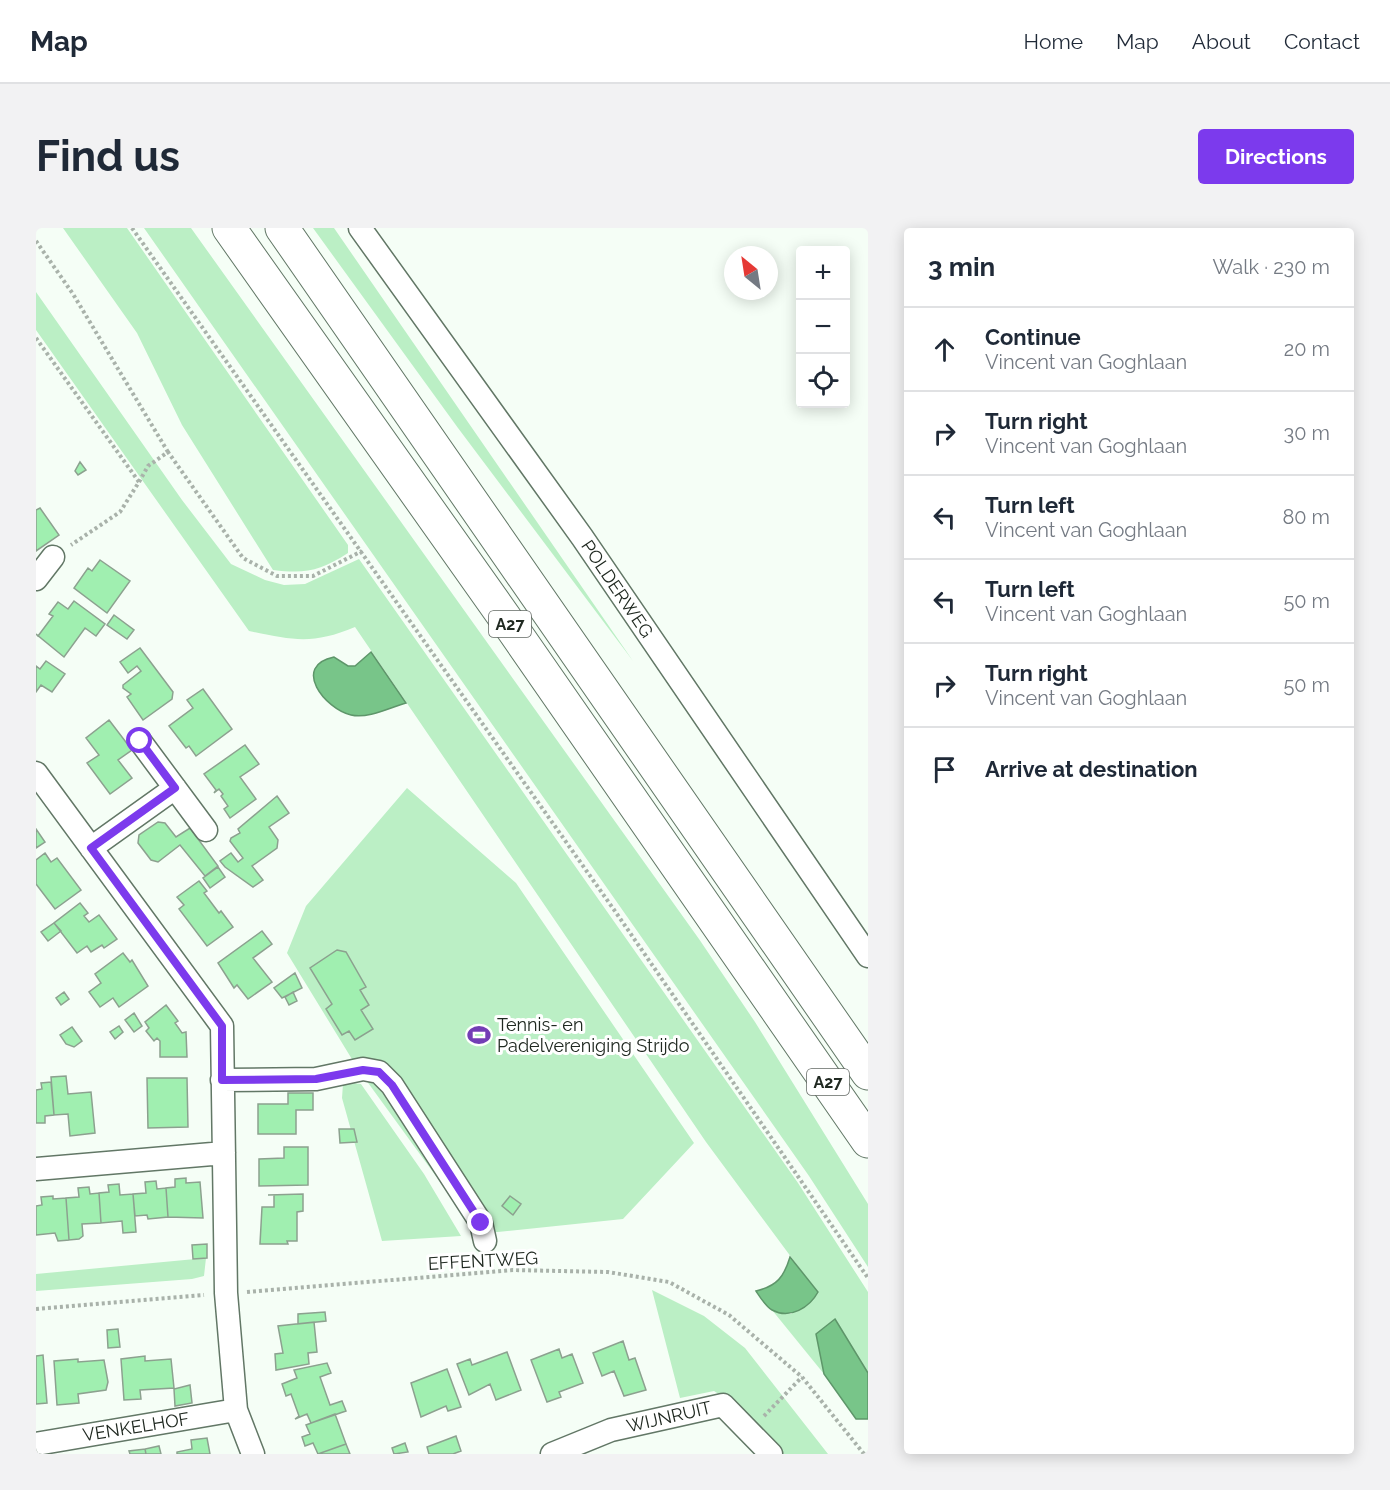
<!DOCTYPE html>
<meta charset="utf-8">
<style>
:root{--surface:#fff;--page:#f2f2f3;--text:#1f2937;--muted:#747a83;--line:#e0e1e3;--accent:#7c3aed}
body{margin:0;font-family:Raleway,sans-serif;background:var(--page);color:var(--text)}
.controls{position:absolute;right:18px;top:18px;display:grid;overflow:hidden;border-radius:6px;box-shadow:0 3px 15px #0003}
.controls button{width:54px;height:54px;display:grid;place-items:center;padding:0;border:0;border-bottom:2px solid var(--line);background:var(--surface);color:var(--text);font:30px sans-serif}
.compass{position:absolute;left:688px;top:18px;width:54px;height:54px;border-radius:50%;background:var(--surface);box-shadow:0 3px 15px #0003;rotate:330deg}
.stop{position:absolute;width:18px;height:18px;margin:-14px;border:4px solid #7c3aed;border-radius:50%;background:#fff}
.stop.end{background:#7c3aed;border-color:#fff;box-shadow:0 2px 6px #0008}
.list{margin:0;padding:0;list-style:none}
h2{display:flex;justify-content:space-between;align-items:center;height:78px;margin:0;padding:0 24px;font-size:26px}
h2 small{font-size:20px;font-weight:400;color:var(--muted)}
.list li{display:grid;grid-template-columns:39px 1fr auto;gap:18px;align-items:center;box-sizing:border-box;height:84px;padding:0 24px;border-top:2px solid var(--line)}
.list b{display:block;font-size:22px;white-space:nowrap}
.list p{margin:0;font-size:20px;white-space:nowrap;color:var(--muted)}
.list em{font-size:20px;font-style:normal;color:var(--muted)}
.icon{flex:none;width:33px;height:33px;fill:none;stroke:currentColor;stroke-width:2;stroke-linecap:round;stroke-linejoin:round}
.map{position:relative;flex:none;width:832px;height:1226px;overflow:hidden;border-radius:6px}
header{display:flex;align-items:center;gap:36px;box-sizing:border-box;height:84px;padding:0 30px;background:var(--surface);border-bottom:2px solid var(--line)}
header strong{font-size:28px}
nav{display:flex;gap:33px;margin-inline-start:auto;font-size:21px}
.intro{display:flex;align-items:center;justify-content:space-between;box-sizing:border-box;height:144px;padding:0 36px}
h1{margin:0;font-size:42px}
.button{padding:15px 27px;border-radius:6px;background:var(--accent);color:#fff;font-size:21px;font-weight:700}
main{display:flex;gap:36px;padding:0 36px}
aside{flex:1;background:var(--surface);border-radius:6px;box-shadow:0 3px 15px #0003}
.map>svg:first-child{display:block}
.green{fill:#bbefc5}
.water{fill:#78c589;stroke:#5e966a;stroke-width:1.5}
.building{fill:#a0efb0;stroke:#8ca18f;stroke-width:1.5}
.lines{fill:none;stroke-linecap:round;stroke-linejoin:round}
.minor-casing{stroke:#627766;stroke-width:25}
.motorway-casing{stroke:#627766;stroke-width:35}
.path{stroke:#a9b2aa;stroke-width:4;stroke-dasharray:3 3;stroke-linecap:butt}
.minor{stroke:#fff;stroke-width:22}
.motorway{stroke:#fff;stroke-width:33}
.route{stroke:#7c3aed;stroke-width:8}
.labels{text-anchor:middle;stroke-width:6;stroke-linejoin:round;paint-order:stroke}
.shield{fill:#fff;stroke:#636964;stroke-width:1.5}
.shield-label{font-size:16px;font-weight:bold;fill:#202921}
.street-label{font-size:18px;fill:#202921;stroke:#fff}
.poi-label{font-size:18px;fill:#202921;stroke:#fff;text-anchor:start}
</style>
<header>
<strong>Map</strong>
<nav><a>Home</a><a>Map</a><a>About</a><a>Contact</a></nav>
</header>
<div class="intro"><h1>Find us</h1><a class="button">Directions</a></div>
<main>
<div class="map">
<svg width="832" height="1226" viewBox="0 0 832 1226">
<rect width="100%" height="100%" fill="#f5fef6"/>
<path class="green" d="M 27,0 L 91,0 L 312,317 L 312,325 C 284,343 270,346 237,342 L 146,197 L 101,105 Z
M 108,0 L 155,0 L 663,711 L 719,794 L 832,976 L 832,1039 L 773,948 Z
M 277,0 L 298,0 L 597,433 L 422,200 Z
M 0,64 L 146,272 L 195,336 L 229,352 L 248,357 L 269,356 L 323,331 L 762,955 L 832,1064 L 832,1145 L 799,1091 L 780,1106 L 788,1146 L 736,1082 L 755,1086 L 781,1064 L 670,914 L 319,399 C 277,417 256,412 213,403 L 0,102 Z
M 371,560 L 480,655 L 658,915 L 587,991 L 442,1006 L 322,841 L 251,725 L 270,678 Z
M 316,855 L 325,856 L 388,946 L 425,1008 L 346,1013 L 306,870 L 307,856 Z
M 170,1030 L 168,1048 L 156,1051 L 0,1063 L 0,1046 Z
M 616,1062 L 668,1088 L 709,1120 L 792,1226 L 746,1226 L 692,1172 L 678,1163 L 644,1170 Z"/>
<path class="water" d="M 335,424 L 370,475 C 353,480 332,491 315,487 C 289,481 255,438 298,429 L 312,438 L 319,438 Z
M 754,1029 L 782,1064 C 774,1079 754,1092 736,1082 C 730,1079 724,1069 720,1063 C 741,1058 748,1049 754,1029 Z
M 799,1091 L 832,1145 L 832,1191 L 820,1191 L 788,1146 L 780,1106 Z"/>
<path class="building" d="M 44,234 L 50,242 L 42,247 L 39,243 Z
M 4,280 L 23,307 L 0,323 L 0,282 Z
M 64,332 L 94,353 L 71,385 L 38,360 L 52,340 L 56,343 Z
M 38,373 L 69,396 L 60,408 L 49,400 L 28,429 L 0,406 L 2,408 L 17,388 L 13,386 L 22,374 L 32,381 Z
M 78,387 L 98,402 L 91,411 L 71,397 Z
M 104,420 L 137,464 L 136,471 L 107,492 L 91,469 L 95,466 L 87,460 L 87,457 L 105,443 L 101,438 L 92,445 L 84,434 Z
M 10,433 L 29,446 L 16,464 L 5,457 L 0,464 L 0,438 L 4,441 Z
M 167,461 L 196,501 L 160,528 L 153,518 L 150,520 L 133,498 L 157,480 L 151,472 Z
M 73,492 L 96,522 L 82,532 L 96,550 L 74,566 L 51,535 L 63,527 L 50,510 Z
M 209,517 L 223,536 L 204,549 L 220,571 L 194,590 L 188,581 L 192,578 L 185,568 L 187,566 L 183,561 L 178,565 L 180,562 L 168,546 Z
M 241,568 L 253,585 L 233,599 L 242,612 L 241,620 L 216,638 L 227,652 L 217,659 L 189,639 L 184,633 L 195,625 L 202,634 L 207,630 L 194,613 L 195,610 L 204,605 L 202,601 Z
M 122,594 L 129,595 L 140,609 L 154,600 L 182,638 L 169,648 L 144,617 L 122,634 L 115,632 L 102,615 L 103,607 Z
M 0,601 L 9,614 L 0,620 Z
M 9,625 L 15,634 L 21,630 L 45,662 L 19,681 L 0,656 L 0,632 Z
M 182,639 L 189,649 L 174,660 L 167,650 Z
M 163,653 L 171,663 L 168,665 L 183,685 L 185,683 L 197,699 L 171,718 L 143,681 L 148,677 L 141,669 Z
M 44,675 L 52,685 L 48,688 L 53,694 L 63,687 L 81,711 L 68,720 L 66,717 L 55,724 L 51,718 L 41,725 L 18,695 Z
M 18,695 L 25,703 L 12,713 L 5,704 Z
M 226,703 L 236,716 L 217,730 L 236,754 L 212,771 L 201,757 L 198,760 L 182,735 Z
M 301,722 L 310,724 L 330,759 L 324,762 L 333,777 L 325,782 L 337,801 L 319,812 L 313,803 L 306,807 L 290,781 L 296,776 L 274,740 Z
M 87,725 L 94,734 L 96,732 L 112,758 L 83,779 L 77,770 L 64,779 L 53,764 L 65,755 L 59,746 Z
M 259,745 L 266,760 L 246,770 L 238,760 Z
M 28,764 L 33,771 L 25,777 L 20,770 Z
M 257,764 L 261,773 L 253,777 L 249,769 Z
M 130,777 L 142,793 L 139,795 L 146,805 L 150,804 L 151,829 L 124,829 L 124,813 L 121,810 L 118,813 L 110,803 L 113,800 L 109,794 Z
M 98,785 L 106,798 L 98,804 L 89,792 Z
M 83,798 L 87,804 L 79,811 L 74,804 Z
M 36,799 L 46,813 L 38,819 L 30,816 L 24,807 Z
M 30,848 L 32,866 L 55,864 L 59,905 L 34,908 L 32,886 L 18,887 L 15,849 Z
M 111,850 L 151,850 L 152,899 L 112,900 Z
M 15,854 L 18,887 L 9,888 L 9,895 L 0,895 L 0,862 L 6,861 L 5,855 Z
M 252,865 L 277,865 L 277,882 L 260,882 L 260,906 L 222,906 L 222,876 L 252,876 Z
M 303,901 L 318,901 L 321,914 L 304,915 Z
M 248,919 L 272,919 L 272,957 L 223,958 L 223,931 L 248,930 Z
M 150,950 L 150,955 L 164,954 L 167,990 L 132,989 L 130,960 L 139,959 L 139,951 Z
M 120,953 L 121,961 L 130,960 L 132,989 L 112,991 L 111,987 L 99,988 L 97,966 L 110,965 L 109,954 Z
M 83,956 L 84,967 L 97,966 L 100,1004 L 87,1005 L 86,993 L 65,995 L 63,965 L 73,964 L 72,957 Z
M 53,959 L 54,966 L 63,965 L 65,995 L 46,996 L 47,1008 L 43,1011 L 33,1012 L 30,970 L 43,969 L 42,960 Z
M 267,966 L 267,983 L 261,984 L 261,1013 L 251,1013 L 252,1016 L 224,1016 L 226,979 L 238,979 L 238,967 L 232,967 Z
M 17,968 L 17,971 L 30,970 L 33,1012 L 22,1013 L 19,1005 L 0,1007 L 0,978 L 6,977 L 5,969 Z
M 474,968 L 485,976 L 477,987 L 466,978 Z
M 171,1016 L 171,1030 L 157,1031 L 156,1017 Z
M 289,1084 L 290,1093 L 262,1096 L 262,1086 Z
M 278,1094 L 281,1124 L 272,1125 L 273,1136 L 240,1142 L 239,1126 L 247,1125 L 242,1098 Z
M 82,1101 L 84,1119 L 72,1120 L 71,1102 Z
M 587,1113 L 593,1132 L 599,1130 L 610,1162 L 588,1168 L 578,1143 L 566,1148 L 557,1125 Z
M 523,1121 L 526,1130 L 536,1126 L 547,1155 L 523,1164 L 525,1169 L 511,1174 L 495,1132 Z
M 471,1124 L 485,1162 L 460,1172 L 454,1156 L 433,1167 L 421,1136 L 434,1131 L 436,1137 Z
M 7,1127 L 11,1175 L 0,1176 L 0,1128 Z
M 109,1128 L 109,1133 L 135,1131 L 138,1160 L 104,1162 L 105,1171 L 88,1172 L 85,1131 Z
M 42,1131 L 42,1134 L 68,1132 L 72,1154 L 70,1162 L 42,1166 L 43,1175 L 21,1177 L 18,1133 Z
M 291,1135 L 295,1145 L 284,1149 L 294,1177 L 306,1173 L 310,1183 L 275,1195 L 271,1186 L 259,1191 L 263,1188 L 255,1166 L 250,1168 L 246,1156 L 261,1150 L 258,1142 Z
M 411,1141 L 425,1179 L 412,1183 L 410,1178 L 385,1189 L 375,1155 Z
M 154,1157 L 156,1175 L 139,1178 L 138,1161 Z
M 299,1186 L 310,1216 L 282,1226 L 277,1215 L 269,1218 L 266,1209 L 274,1206 L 270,1197 Z
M 420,1208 L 425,1223 L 417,1226 L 393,1226 L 391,1219 Z
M 171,1210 L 174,1226 L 141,1226 L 141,1224 L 156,1221 L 155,1212 Z
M 369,1215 L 372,1224 L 358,1226 L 356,1220 Z
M 310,1216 L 314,1226 L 282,1226 Z
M 123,1218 L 125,1226 L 110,1226 L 109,1221 Z
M 109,1221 L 110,1226 L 94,1226 L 93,1223 Z"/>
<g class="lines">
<g class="minor-casing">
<path id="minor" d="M 324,0 L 546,309 L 832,728
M 0,351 L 17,329
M 104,513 L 170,602
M 0,545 L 186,798 L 190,1065 L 200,1182 L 217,1226
M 55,620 L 139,560
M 186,852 L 280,851 L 327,841 L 343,844 L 356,857 L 445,995 L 449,1013
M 0,941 L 188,925
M 0,1216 L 200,1182
M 516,1226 L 575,1202 L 687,1177 L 735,1226"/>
</g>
<g class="motorway-casing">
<path id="motorway" d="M 193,0 L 476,400 L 832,913
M 246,0 L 832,845"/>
</g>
<path class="path" d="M 96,0 L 581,686 L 832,1050
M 0,13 L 37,66 L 132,224
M 0,110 L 103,254 L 84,284 L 35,317
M 103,254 L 112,238 L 132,224 L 207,330 L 241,348 L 277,348 L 326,323
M 211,1064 L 477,1042 L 572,1044 L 633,1054 L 693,1087 L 766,1149 L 828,1226
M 0,1081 L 168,1067
M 728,1188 L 766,1149"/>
<use href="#minor" class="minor"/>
<use href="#motorway" class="motorway"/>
</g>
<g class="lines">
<path class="route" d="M 104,513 L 139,560 L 55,620 L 186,798 L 186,852 L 280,851 L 327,842 L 343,844 L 356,857 L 445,995"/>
</g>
<defs>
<g id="stadium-bare" transform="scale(1.8)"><path d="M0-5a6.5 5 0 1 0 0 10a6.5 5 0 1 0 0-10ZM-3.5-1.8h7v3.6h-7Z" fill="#733eb5" stroke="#fff" stroke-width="2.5" paint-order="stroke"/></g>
</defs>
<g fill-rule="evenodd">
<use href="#stadium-bare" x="443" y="807"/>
</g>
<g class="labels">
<g class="shield">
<rect x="453" y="383" width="42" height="26" rx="4.5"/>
<rect x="771" y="841" width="42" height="26" rx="4.5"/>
</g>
<g class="shield-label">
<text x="474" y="402">A27</text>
<text x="792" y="860">A27</text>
</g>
<g class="street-label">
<text transform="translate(581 361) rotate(56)" y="6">POLDERWEG</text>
<text transform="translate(447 1033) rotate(-3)" y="6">EFFENTWEG</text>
<text transform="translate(633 1189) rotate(-13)" y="6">WIJNRUIT</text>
<text transform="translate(100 1199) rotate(-9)" y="6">VENKELHOF</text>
</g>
<g class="poi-label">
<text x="461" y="803">Tennis- en<tspan x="461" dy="21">Padelvereniging Strijdo</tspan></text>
</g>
</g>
</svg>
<div class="controls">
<button>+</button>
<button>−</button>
<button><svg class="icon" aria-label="locate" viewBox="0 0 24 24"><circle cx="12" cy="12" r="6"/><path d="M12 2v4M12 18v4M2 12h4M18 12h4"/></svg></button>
</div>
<svg class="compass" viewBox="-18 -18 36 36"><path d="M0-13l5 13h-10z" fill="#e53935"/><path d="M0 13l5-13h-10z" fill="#747a83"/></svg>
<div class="stop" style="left:104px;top:513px"></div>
<div class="stop end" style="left:445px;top:995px"></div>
</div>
<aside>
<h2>3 min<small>Walk · 230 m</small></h2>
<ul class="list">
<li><svg class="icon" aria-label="ahead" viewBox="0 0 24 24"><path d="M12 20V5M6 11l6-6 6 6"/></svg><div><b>Continue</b><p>Vincent van Goghlaan</p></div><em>20 m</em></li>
<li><svg class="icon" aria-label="right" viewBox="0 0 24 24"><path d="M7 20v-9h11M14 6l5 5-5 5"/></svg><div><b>Turn right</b><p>Vincent van Goghlaan</p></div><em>30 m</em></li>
<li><svg class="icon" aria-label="left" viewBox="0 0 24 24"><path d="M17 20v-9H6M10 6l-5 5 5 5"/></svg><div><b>Turn left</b><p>Vincent van Goghlaan</p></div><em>80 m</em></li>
<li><svg class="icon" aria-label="left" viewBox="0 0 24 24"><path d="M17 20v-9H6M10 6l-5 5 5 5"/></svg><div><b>Turn left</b><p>Vincent van Goghlaan</p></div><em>50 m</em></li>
<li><svg class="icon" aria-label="right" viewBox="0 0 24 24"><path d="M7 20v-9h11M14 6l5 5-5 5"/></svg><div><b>Turn right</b><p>Vincent van Goghlaan</p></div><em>50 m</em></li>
<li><svg class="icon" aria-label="arrive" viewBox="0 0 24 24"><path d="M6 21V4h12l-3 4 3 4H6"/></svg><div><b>Arrive at destination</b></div></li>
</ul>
</aside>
</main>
